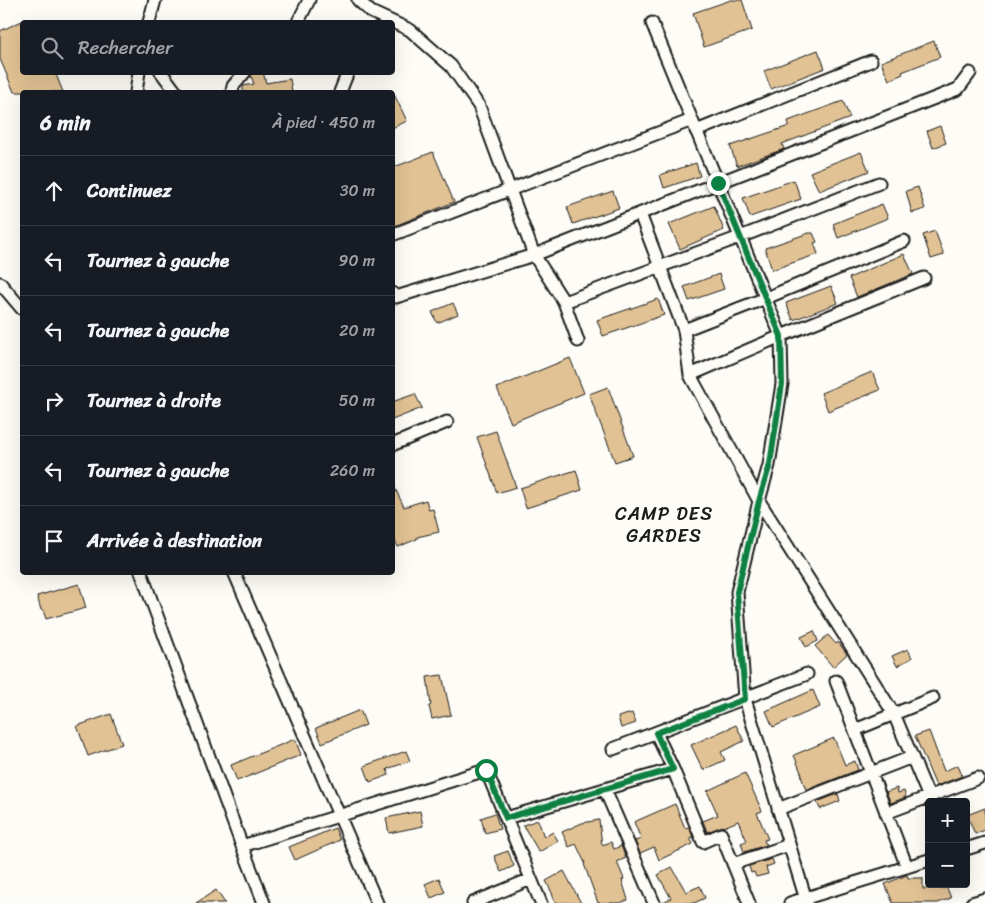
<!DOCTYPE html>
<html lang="fr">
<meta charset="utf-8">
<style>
:root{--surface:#171b24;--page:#242831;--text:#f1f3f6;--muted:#9ea1a6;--line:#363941}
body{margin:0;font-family:Sriracha,sans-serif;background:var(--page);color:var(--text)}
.controls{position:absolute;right:15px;bottom:15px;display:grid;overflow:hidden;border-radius:5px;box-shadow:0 5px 20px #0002}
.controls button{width:45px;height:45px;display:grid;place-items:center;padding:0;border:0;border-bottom:1px solid var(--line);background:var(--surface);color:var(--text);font:25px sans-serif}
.stop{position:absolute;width:15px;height:15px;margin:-11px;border:4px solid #0b8043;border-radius:50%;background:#fff}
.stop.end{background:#0b8043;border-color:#fff;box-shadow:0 1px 5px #0008}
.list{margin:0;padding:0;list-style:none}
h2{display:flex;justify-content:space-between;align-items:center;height:65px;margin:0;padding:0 20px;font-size:21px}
h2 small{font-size:16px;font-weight:400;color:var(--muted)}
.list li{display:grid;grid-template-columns:32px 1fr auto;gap:15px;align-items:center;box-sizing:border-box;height:70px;padding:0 20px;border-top:1px solid var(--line)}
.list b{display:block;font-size:19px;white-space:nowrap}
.list em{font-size:16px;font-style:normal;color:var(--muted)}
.icon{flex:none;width:28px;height:28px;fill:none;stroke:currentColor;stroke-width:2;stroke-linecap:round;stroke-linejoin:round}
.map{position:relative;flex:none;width:985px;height:903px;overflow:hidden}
.search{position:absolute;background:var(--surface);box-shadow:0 5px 20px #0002;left:20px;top:20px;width:375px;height:55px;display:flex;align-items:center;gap:12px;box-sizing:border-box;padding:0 18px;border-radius:5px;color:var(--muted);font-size:19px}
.panel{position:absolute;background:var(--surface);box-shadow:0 5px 20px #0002;left:20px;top:90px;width:375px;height:485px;border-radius:5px}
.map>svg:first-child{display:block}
.building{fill:#e1c294;stroke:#1c1c1c}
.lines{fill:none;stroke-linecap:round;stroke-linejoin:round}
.minor-casing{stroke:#1c1c1c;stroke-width:15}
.minor{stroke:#fdfcf7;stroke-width:11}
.route{stroke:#0b8043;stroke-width:6}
.labels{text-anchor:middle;stroke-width:4.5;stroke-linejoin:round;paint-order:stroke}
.quarter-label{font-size:19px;letter-spacing:1px;fill:#1c1c1c;stroke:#fdfcf7}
</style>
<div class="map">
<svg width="985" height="903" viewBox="0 0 985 903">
<rect width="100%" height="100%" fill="#fdfcf7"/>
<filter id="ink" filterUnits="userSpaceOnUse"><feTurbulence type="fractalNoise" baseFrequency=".02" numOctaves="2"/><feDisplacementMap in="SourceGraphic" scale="10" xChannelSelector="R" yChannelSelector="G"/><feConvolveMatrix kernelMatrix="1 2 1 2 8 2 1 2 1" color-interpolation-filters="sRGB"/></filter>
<g filter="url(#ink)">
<path class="building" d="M 731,0 L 742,0 L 752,30 L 704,47 L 693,13 Z
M 22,21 L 22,72 L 55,72 L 63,92 L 14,92 L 0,59 L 0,31 Z
M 934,41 L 940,57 L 902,72 L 903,74 L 889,80 L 881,62 Z
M 818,50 L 825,68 L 771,89 L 764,71 Z
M 252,72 L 263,72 L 266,83 L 290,79 L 292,92 L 243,92 L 243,86 L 254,84 L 251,76 Z
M 392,90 L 407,121 L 392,128 Z
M 843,101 L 850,118 L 782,144 L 784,149 L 737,166 L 730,146 L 789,126 L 788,121 Z
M 940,126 L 946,143 L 933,148 L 927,131 Z
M 433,152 L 454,202 L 392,227 L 392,168 Z
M 861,152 L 869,171 L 819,191 L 810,172 Z
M 696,163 L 700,176 L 664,188 L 660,175 Z
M 794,180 L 801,199 L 750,217 L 743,198 Z
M 918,187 L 925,209 L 912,213 L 906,191 Z
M 613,191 L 619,208 L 573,224 L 567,207 Z
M 882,204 L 888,218 L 838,238 L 833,224 Z
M 714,206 L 724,230 L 680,249 L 669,224 Z
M 935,231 L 944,255 L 931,259 L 923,235 Z
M 809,233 L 813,233 L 817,242 L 814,243 L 818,254 L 772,270 L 765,248 Z
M 904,254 L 913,274 L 857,297 L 849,278 Z
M 719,274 L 724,289 L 689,301 L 684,287 Z
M 831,286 L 838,303 L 793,320 L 786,303 Z
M 658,299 L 664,315 L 603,336 L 597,320 Z
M 453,303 L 458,314 L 437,323 L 432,312 Z
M 570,358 L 584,393 L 511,423 L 497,388 Z
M 872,372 L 880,390 L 828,411 L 821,393 Z
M 608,387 L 633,456 L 615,462 L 589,394 Z
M 415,394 L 422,408 L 392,420 L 392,402 Z
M 496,431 L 516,487 L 497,493 L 477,437 Z
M 576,470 L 582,490 L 526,508 L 520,488 Z
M 392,482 L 404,507 L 426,500 L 429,510 L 433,509 L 439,532 L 417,537 L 417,539 L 398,547 L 392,534 Z
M 79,584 L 86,608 L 46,619 L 43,610 L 41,610 L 37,596 Z
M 814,631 L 818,641 L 806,647 L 801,637 Z
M 828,635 L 836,644 L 838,642 L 847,654 L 833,667 L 815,646 Z
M 908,649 L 912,658 L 897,666 L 892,656 Z
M 442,675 L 451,715 L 432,719 L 429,706 L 431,705 L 427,677 Z
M 813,690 L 820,707 L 773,727 L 766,711 Z
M 360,710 L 366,725 L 322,743 L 316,728 Z
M 632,713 L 636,723 L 621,728 L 618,717 Z
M 111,714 L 122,744 L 88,756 L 77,726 Z
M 736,725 L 744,741 L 721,752 L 725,760 L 703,770 L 691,745 Z
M 929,731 L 944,771 L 958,765 L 962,776 L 936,786 L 915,736 Z
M 834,738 L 845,765 L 855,761 L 858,770 L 806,790 L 801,776 L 802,775 L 794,755 Z
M 295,739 L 301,755 L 237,781 L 231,765 Z
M 406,751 L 410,761 L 387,769 L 389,775 L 370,782 L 364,766 Z
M 745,773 L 762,811 L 757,813 L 768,839 L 764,840 L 766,845 L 744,852 L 741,843 L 747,841 L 738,821 L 724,827 L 723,826 L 707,832 L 703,821 L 718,815 L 707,791 Z
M 897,788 L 898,793 L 904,791 L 906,797 L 891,803 L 886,792 Z
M 838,794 L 840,801 L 820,809 L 817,802 Z
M 675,804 L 685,828 L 689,827 L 693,837 L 690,838 L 693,844 L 659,860 L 654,847 L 640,853 L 635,841 L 641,839 L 634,822 Z
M 985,808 L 985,830 L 975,834 L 967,815 Z
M 420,811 L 423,826 L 389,833 L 386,818 Z
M 495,813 L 500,829 L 485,833 L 481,818 Z
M 538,820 L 544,837 L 553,832 L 558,841 L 539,852 L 523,825 Z
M 599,820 L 602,845 L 611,842 L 614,849 L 621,846 L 626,858 L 617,862 L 624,879 L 622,880 L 628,900 L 620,903 L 598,903 L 584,864 L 585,863 L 576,844 L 569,847 L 562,832 L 582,823 Z
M 335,828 L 340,840 L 295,860 L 289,847 Z
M 508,851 L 514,866 L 501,872 L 494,856 Z
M 772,859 L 774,864 L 766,867 L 768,874 L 756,877 L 754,872 L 751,873 L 749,866 Z
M 672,867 L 686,892 L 700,886 L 705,898 L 694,903 L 661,903 L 671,898 L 658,875 Z
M 564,871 L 581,903 L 555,903 L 552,893 L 546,881 Z
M 907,875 L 908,878 L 923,878 L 923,889 L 947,888 L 951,898 L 938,903 L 893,903 L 885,884 Z
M 439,878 L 445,892 L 431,898 L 425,884 Z
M 216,890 L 225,903 L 196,903 Z"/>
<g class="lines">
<g class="minor-casing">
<path id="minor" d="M 358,0 L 371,12 L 410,30 L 451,66 L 479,106 L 534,255 L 564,302 L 578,341
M 149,22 L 155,0
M 298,22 L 309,0
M 652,23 L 781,336 L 782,384 L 769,465 L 759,501 L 737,592 L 745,699 L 807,903
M 161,72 L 176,92
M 136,92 L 139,72
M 232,92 L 233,86 L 245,72
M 340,92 L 348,72
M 696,131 L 871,61
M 640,214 L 684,330 L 690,375 L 781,336 L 924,278
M 392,235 L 692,120
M 0,283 L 22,309
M 392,293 L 396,297 L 534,255 L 958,89 L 970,73
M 564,302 L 740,237 L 879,183
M 684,330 L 766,298 L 904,241
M 690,375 L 759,501 L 894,714 L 931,802
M 392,445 L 447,422
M 141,572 L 242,846 L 264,903
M 234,572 L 377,903
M 836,681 L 907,867
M 855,730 L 933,698
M 656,733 L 673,769 L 703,842 L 721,834 L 749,903
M 613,749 L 807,674
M 605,790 L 654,903
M 778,809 L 912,757
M 886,813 L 978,778
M 506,818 L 673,769
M 242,846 L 486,770 L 541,903
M 966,849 L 985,843
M 733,864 L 789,845
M 473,903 L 531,879
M 790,903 L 929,860
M 972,903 L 985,899"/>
</g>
<use href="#minor" class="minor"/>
</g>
</g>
<g class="lines" filter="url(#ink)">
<path class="route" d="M 486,770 L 506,818 L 673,769 L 656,733 L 745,699 L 737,592 L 759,501 L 770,464 L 782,384 L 781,336 L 718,183"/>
</g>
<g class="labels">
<g class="quarter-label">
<text x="664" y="520">CAMP DES<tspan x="664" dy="22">GARDES</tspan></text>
</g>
</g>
</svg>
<div class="controls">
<button>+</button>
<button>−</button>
</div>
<div class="stop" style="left:486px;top:770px"></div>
<div class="stop end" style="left:718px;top:183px"></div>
<div class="search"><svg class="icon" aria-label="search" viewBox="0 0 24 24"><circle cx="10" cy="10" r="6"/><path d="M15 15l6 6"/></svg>Rechercher</div>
<section class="panel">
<h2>6 min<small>À pied · 450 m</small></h2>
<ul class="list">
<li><svg class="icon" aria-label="ahead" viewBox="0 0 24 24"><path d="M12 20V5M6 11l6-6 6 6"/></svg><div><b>Continuez</b></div><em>30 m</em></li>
<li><svg class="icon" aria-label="left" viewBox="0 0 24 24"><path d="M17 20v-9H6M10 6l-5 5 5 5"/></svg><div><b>Tournez à gauche</b></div><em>90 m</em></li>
<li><svg class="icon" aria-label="left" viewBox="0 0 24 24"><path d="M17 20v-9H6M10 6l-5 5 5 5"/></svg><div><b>Tournez à gauche</b></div><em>20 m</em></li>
<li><svg class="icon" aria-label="right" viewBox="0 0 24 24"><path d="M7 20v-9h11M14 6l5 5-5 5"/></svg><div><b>Tournez à droite</b></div><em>50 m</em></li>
<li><svg class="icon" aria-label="left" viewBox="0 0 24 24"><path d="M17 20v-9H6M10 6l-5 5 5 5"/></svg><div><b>Tournez à gauche</b></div><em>260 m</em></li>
<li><svg class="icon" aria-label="arrive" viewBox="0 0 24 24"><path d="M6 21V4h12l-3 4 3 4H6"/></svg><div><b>Arrivée à destination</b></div></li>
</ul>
</section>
</div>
